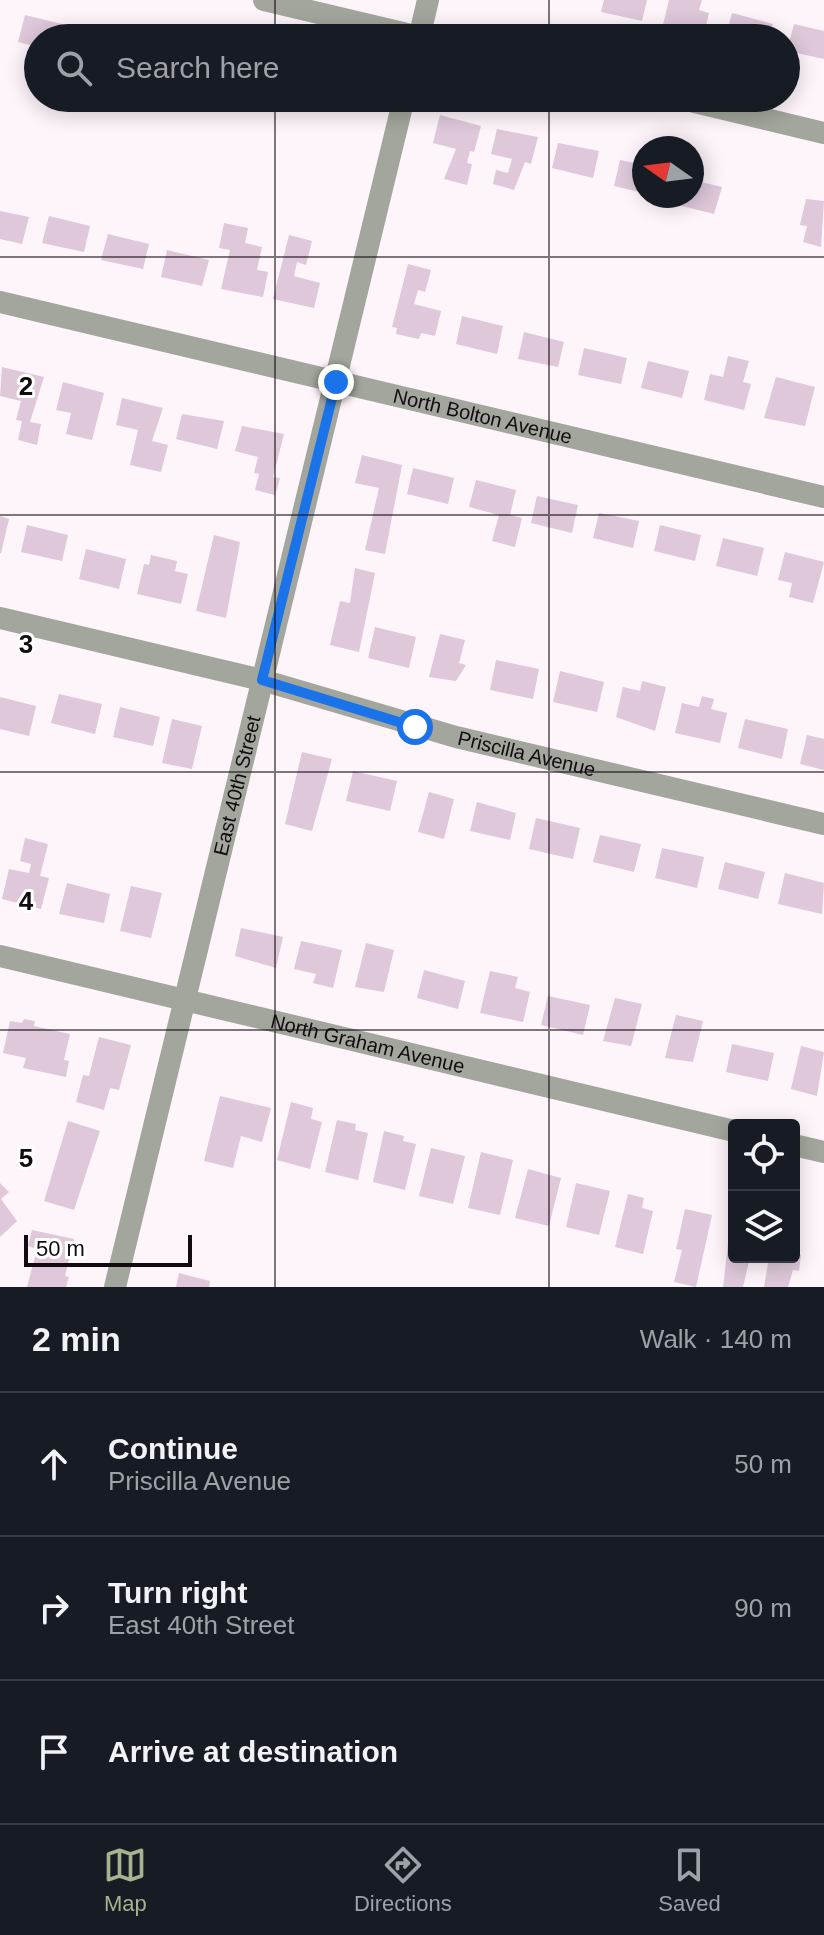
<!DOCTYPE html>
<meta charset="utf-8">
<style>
:root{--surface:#171b24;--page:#242831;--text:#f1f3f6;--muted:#9ea1a6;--line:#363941;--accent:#a7b28e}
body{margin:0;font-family:Arial,sans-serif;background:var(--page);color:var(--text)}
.controls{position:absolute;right:24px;bottom:24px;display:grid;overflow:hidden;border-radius:8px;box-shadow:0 4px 20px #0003}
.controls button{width:72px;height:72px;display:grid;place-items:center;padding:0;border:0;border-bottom:2px solid var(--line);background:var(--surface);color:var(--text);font:40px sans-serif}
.compass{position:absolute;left:632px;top:136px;width:72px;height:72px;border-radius:50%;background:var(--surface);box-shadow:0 4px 20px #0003;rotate:284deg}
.scale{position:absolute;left:24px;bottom:20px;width:168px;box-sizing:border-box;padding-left:8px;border:4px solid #120b10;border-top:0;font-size:22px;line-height:28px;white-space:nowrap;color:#120b10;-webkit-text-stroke:6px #fff;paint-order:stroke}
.stop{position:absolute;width:24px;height:24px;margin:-18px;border:6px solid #1a73e8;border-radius:50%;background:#fff}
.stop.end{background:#1a73e8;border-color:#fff;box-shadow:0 2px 8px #0008}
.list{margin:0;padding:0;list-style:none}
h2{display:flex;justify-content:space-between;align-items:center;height:104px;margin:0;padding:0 32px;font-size:34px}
h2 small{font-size:26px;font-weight:400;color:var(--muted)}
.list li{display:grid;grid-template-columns:52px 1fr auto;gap:24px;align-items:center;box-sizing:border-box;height:144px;padding:0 32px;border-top:2px solid var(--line)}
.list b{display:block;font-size:30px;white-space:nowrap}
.list p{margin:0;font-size:26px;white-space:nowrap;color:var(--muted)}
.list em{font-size:26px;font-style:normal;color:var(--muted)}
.icon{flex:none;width:44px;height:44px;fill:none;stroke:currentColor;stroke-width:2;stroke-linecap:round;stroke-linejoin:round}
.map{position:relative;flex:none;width:824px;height:1287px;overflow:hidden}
.search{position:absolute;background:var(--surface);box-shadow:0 4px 20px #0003;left:24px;right:24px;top:24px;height:88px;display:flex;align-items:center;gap:20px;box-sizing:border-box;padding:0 28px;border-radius:44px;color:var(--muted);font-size:30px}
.sheet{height:536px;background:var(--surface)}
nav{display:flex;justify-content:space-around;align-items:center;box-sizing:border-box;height:112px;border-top:2px solid var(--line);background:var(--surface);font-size:22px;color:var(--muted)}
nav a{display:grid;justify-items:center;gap:4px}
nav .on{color:var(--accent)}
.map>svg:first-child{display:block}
.building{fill:#dec8d9}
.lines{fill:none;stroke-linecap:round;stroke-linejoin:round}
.minor{stroke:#a2a69c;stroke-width:22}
.route{stroke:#1a73e8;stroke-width:10}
.grid{fill:none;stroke:#120b10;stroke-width:2;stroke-opacity:0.55}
.labels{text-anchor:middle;stroke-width:6;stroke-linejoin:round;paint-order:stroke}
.street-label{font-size:20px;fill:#120b10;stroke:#fff}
.grid-label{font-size:26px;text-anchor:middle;font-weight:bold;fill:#120b10;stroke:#fff;stroke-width:6;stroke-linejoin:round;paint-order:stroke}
</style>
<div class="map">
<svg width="824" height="1287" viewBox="0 0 824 1287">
<rect width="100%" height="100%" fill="#fef5fb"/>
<path class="building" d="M 604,0 L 647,0 L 642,21 L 601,12 Z
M 669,0 L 702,0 L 699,10 L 709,13 L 703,38 L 662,29 Z
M 732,13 L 773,24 L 769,38 L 725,38 Z
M 25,15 L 66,25 L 63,38 L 38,38 L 38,47 L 18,42 Z
M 794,24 L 824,31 L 824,59 L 787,51 Z
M 265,98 L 301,98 L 299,107 Z
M 440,115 L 481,126 L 474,152 L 470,151 L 467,163 L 472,164 L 467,185 L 444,179 L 456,149 L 433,143 Z
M 497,129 L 538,137 L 531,164 L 525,162 L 514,190 L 493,184 L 496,170 L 508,173 L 512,159 L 491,154 Z
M 558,143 L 599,151 L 593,178 L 552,168 Z
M 620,160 L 644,165 L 644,193 L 614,186 Z
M 693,180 L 722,187 L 714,214 L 674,204 L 676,196 L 692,196 Z
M 806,199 L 824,201 L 821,247 L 803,242 L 807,226 L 800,225 Z
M 0,211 L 29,217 L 22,244 L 0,239 Z
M 49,216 L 90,226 L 84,252 L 42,243 Z
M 224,223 L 248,228 L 245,243 L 262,247 L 257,270 L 268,272 L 263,297 L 221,289 L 230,250 L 219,248 Z
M 108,234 L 149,244 L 143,269 L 101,260 Z
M 289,235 L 312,241 L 306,265 L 297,262 L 294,276 L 320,283 L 314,308 L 273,299 Z
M 167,250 L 209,260 L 202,286 L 161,277 Z
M 408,264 L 431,270 L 425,292 L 418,290 L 414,304 L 441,311 L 435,336 L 421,333 L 419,339 L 396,334 L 397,328 L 392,327 Z
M 462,316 L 503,326 L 497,354 L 456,344 Z
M 524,332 L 564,342 L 558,367 L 518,359 Z
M 584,348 L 627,358 L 621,384 L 578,375 Z
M 728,356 L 749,361 L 743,382 L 751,384 L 744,410 L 704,400 L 710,374 L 723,377 Z
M 648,361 L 689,371 L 682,398 L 641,388 Z
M 2,367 L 44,377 L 30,422 L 41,424 L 37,445 L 18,440 L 22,421 L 16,420 L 21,401 L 0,396 Z
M 776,377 L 815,387 L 805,426 L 764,418 Z
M 63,382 L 104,393 L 92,440 L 66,434 L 71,413 L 56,410 Z
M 122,398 L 163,408 L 152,441 L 168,445 L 161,472 L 130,465 L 138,430 L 116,425 Z
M 182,414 L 224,421 L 217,449 L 176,439 Z
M 242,426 L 284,434 L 273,477 L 280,478 L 275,495 L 255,490 L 259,474 L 254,473 L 258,457 L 235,451 Z
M 362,455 L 402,465 L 385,554 L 365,550 L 379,488 L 355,483 Z
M 413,468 L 454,478 L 448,504 L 407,494 Z
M 476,480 L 516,490 L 510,515 L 522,518 L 515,547 L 492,541 L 499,515 L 469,507 Z
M 537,496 L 578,505 L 572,533 L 531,523 Z
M 599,513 L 639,521 L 633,548 L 593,538 Z
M 0,516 L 9,519 L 1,553 L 0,553 Z
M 27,525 L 68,535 L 62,561 L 21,552 Z
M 660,525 L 701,535 L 695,561 L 654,551 Z
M 214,535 L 240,542 L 226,618 L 196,611 Z
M 723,538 L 764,548 L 757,576 L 716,566 Z
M 86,549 L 126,559 L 119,589 L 79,579 Z
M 785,552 L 824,562 L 813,603 L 789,597 L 792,583 L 778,580 Z
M 151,555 L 177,561 L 175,571 L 188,574 L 181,604 L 137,594 L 144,564 L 149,565 Z
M 355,568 L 375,573 L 359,652 L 330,645 L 340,601 L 350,603 Z
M 375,627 L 416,637 L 409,668 L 368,658 Z
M 440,634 L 465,640 L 459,663 L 466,665 L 456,681 L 429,677 Z
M 496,660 L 539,669 L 533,699 L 490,690 Z
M 560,671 L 604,682 L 597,712 L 553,702 Z
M 642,681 L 666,687 L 655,731 L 616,717 L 623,687 L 640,691 Z
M 59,694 L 102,704 L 95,734 L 51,723 Z
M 702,696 L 714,699 L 711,709 L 727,713 L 720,743 L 675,733 L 682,703 L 699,707 Z
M 0,697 L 36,706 L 29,736 L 0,729 Z
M 120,707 L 160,717 L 153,746 L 113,737 Z
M 172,719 L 202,726 L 192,769 L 162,763 Z
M 745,719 L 788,729 L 782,759 L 738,748 Z
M 807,735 L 824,739 L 824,770 L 800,764 Z
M 302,752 L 332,759 L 312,831 L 285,824 Z
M 353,771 L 397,781 L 390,811 L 346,801 Z
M 429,792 L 454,799 L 444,839 L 418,832 Z
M 477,802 L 516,813 L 510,840 L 470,831 Z
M 536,818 L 580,828 L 573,859 L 529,849 Z
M 600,835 L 641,844 L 634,872 L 593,862 Z
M 25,838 L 48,844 L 40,876 L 49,878 L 41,909 L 2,899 L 9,869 L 29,873 L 31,864 L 20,861 Z
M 662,848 L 704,857 L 697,888 L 655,878 Z
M 725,862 L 765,872 L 758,899 L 718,889 Z
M 785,873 L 824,883 L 822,914 L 778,904 Z
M 67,883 L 110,894 L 104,923 L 59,914 Z
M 131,886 L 162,893 L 151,938 L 120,931 Z
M 241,928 L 283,937 L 276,968 L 235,956 Z
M 301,941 L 342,950 L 333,988 L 313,983 L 316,974 L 294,969 Z
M 366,943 L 394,950 L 384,992 L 355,987 Z
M 424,970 L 465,981 L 458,1009 L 417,998 Z
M 490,971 L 518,977 L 515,988 L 530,992 L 523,1022 L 480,1013 Z
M 548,996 L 590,1005 L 583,1035 L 541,1025 Z
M 615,998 L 642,1004 L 631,1046 L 603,1041 Z
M 676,1015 L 703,1021 L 693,1062 L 665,1058 Z
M 24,1019 L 35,1021 L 34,1026 L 70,1034 L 64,1060 L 69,1061 L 66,1077 L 23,1068 L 26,1058 L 3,1053 L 10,1021 L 22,1023 Z
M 99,1037 L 131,1045 L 119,1090 L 110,1088 L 104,1110 L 76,1102 L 83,1075 L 89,1076 Z
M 732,1044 L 774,1053 L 768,1081 L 726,1072 Z
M 801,1046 L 824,1052 L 817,1096 L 791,1089 Z
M 220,1096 L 271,1108 L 262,1142 L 241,1136 L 233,1168 L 204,1161 Z
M 291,1102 L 313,1108 L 311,1119 L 322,1122 L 310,1169 L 277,1160 Z
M 337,1120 L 356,1124 L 355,1130 L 368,1133 L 358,1180 L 325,1172 Z
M 68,1121 L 100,1131 L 74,1210 L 44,1201 Z
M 384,1131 L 404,1136 L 403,1141 L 416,1144 L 405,1190 L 373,1182 Z
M 431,1148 L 465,1156 L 453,1204 L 419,1196 Z
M 481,1152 L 513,1160 L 500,1215 L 468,1208 Z
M 528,1169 L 561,1178 L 549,1226 L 515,1218 Z
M 0,1183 L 9,1192 L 1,1199 L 17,1221 L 0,1237 Z
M 576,1183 L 610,1191 L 599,1235 L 566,1227 Z
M 628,1194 L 644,1198 L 642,1208 L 653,1211 L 643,1254 L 615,1247 Z
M 685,1209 L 712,1215 L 696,1287 L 674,1282 L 682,1250 L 676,1249 Z
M 731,1218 L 734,1218 L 734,1257 L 750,1257 L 743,1287 L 723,1287 Z
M 32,1230 L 74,1239 L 65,1276 L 69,1277 L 66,1287 L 27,1287 L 37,1249 L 28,1246 Z
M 794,1230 L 800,1231 L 796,1254 L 801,1255 L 799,1271 L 793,1270 L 788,1287 L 764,1287 L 769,1257 L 794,1257 Z
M 179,1273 L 210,1281 L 209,1287 L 176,1287 Z"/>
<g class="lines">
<g class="minor">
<path d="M 264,0 L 424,38"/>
<path d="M 419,38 L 428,0"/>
<path d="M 678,98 L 824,133"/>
<path id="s1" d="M 0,302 L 824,497"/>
<path id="s2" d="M 0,618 L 262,680 L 456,737 L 824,824"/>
<path id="s3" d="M 0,956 L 734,1131"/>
<path d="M 794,1145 L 824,1152"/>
<path id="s4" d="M 115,1287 L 404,98"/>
</g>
</g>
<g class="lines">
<path class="route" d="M 336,382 L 262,680 L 415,727"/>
</g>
<path class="grid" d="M 275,0 L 275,38M 549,0 L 549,38M 275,98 L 275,1287M 549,98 L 549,1287M 0,257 L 824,257M 0,515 L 824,515M 0,772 L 824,772M 0,1030 L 824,1030"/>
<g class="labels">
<g class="street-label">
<text dy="7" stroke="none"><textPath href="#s1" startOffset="496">North Bolton Avenue</textPath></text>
<text dy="7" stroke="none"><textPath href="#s2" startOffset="544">Priscilla Avenue</textPath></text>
<text dy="7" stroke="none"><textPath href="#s4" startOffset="516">East 40th Street</textPath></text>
<text dy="7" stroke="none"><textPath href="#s3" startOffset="378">North Graham Avenue</textPath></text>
</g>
</g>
<g class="grid-label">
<text x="26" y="395">2</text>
<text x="26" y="653">3</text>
<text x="26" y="910">4</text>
<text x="26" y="1167">5</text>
</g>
</svg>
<div class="controls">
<button><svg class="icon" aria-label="locate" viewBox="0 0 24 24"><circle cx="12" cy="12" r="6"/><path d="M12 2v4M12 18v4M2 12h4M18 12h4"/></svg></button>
<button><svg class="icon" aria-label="layers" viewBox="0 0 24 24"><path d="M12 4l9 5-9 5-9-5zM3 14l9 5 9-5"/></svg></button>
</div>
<svg class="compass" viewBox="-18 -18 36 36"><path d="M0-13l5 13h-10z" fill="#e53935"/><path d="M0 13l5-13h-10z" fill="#9ea1a6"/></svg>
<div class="scale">50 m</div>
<div class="stop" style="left:415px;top:727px"></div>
<div class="stop end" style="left:336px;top:382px"></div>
<div class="search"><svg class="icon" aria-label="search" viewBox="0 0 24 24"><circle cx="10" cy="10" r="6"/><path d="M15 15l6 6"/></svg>Search here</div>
</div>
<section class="sheet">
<h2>2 min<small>Walk · 140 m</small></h2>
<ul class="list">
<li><svg class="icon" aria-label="ahead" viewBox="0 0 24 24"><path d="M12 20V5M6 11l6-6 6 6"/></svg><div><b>Continue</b><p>Priscilla Avenue</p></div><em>50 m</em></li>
<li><svg class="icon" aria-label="right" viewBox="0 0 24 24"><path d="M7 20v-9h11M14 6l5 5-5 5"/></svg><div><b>Turn right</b><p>East 40th Street</p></div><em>90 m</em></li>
<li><svg class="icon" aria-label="arrive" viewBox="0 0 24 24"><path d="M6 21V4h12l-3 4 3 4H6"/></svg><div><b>Arrive at destination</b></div></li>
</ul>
</section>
<nav>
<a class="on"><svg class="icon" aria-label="map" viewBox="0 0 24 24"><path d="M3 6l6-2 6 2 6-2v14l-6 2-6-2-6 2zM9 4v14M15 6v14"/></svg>Map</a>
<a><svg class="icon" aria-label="directions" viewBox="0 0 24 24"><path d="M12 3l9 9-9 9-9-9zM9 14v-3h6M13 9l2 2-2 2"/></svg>Directions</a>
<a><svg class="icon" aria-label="saved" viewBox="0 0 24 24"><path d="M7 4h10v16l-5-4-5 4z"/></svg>Saved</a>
</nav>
